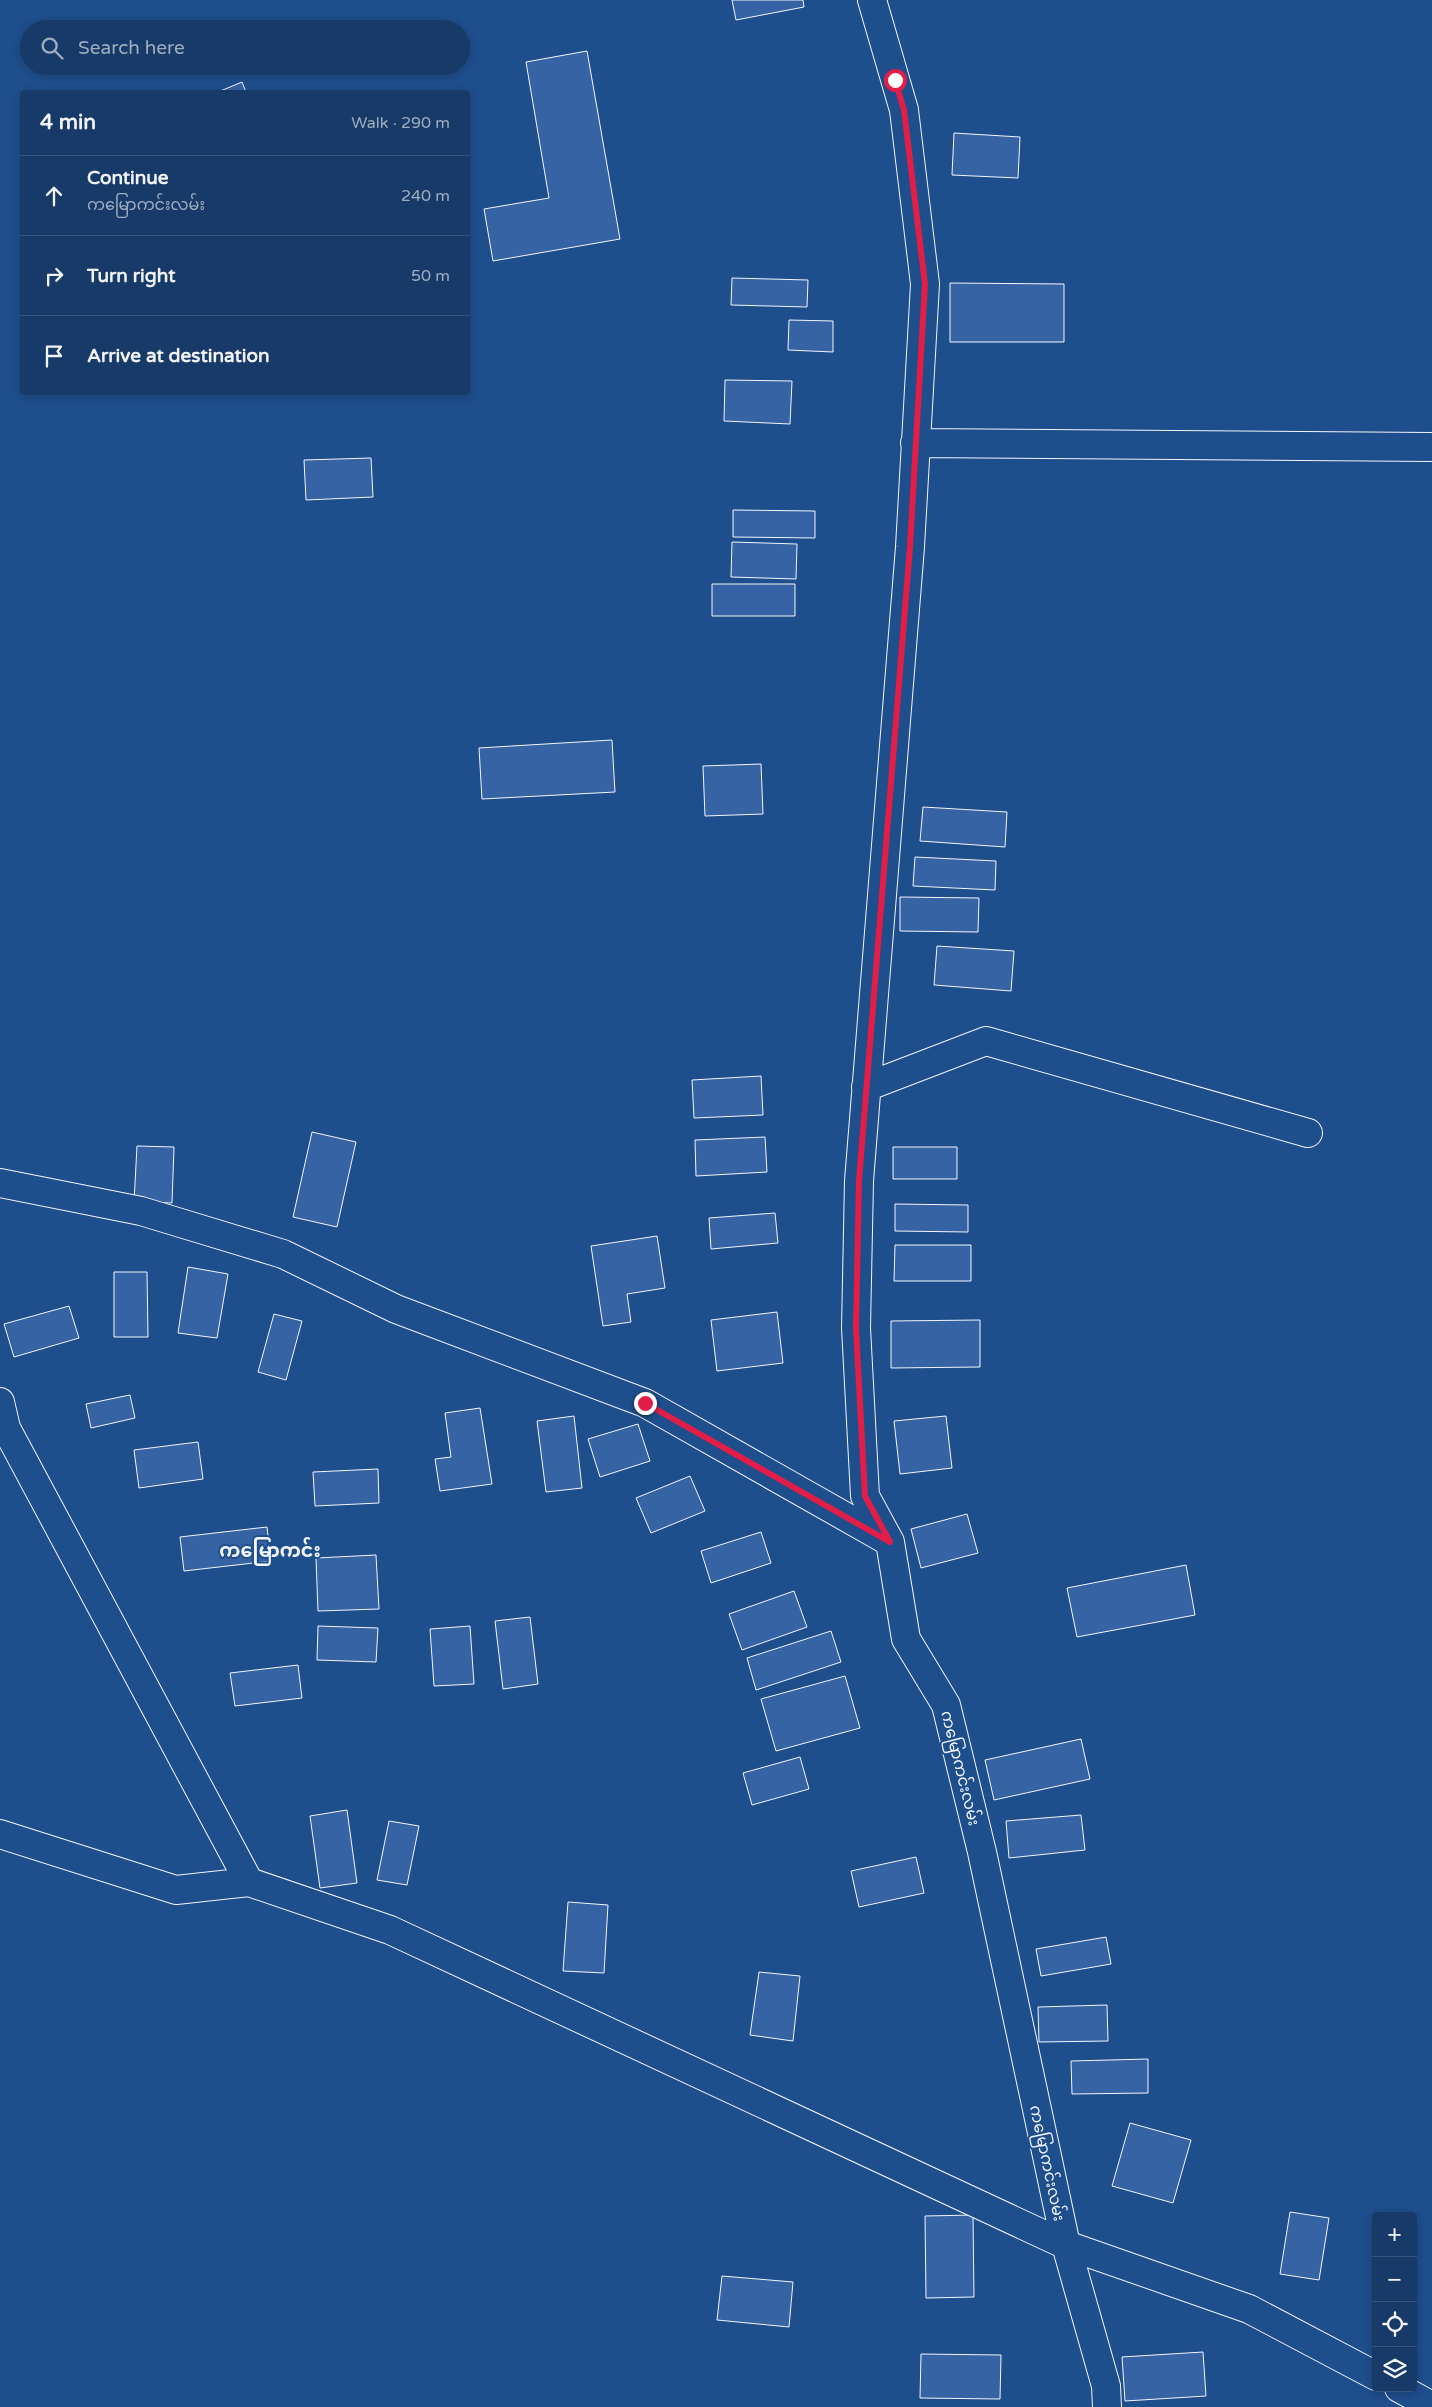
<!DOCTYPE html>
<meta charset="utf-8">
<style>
:root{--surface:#173a69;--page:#20416f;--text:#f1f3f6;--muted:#9eadc0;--line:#36547d}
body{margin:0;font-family:"Varela Round","Noto Sans Myanmar",sans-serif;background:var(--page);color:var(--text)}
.controls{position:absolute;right:15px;bottom:15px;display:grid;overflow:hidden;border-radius:5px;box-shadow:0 2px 8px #0003}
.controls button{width:45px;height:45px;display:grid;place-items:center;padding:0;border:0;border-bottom:1px solid var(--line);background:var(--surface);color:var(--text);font:25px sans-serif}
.stop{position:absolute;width:15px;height:15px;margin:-11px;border:4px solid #e11d48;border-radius:50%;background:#fff}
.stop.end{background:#e11d48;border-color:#fff;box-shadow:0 1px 5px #0008}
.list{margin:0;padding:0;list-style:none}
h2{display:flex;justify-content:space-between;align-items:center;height:65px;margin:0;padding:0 20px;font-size:21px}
h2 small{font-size:16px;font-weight:400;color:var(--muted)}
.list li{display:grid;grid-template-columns:32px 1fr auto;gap:15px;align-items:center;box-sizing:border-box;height:80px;padding:0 20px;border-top:1px solid var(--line)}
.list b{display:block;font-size:19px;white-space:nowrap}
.list p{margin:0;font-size:16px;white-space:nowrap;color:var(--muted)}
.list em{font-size:16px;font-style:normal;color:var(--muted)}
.icon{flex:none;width:28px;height:28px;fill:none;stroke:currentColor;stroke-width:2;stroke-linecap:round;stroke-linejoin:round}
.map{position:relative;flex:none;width:1432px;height:2407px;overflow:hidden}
.search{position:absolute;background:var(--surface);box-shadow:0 2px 8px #0003;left:20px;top:20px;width:450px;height:55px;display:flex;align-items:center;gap:12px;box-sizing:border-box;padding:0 18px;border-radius:28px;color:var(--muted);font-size:19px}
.panel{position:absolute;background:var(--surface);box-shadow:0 2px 8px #0003;left:20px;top:90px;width:450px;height:305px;border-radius:5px}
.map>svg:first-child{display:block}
.building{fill:#3563a3;stroke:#f2f6ff}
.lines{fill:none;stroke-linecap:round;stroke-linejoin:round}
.minor-casing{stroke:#f2f6ff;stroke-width:30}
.minor{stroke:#1f4e8c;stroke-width:28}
.route{stroke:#e11d48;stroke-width:6}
.labels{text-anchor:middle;stroke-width:4;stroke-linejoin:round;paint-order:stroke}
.street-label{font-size:16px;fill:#f2f6ff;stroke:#1f4e8c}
.quarter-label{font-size:19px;font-weight:bold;fill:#f2f6ff;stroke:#1f4e8c}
</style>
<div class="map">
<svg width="1432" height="2407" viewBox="0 0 1432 2407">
<rect width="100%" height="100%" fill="#1f4e8c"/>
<path class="building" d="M 732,0 L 803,0 L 804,7 L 736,20 Z
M 587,51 L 620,239 L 493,261 L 484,209 L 549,198 L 526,62 Z
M 242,82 L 246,92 L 218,92 Z
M 954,133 L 1020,137 L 1018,178 L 952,175 Z
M 732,278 L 808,280 L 807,307 L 731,305 Z
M 950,283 L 1064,284 L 1064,342 L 950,342 Z
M 789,320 L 833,321 L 833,352 L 788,350 Z
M 725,380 L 792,381 L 790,424 L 724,421 Z
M 371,458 L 373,497 L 306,500 L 304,460 Z
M 733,510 L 815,511 L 815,538 L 733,537 Z
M 732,542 L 797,544 L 796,579 L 731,577 Z
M 712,584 L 795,584 L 795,616 L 712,616 Z
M 612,740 L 615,792 L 482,799 L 479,748 Z
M 761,764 L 763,814 L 705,816 L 703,766 Z
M 923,807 L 1007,812 L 1005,847 L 920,841 Z
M 915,857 L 996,861 L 995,890 L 913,886 Z
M 900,897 L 979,898 L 978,932 L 900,931 Z
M 937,946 L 1014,951 L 1011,991 L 934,985 Z
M 761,1076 L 763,1115 L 694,1118 L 692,1080 Z
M 312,1132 L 356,1142 L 337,1227 L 293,1217 Z
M 765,1137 L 767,1172 L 696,1176 L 695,1140 Z
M 137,1146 L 174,1147 L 172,1203 L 134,1202 Z
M 893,1147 L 957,1147 L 957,1179 L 893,1179 Z
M 895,1204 L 968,1205 L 968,1232 L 895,1231 Z
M 775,1213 L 778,1243 L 711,1249 L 709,1218 Z
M 657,1236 L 665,1288 L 627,1294 L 631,1322 L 603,1326 L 591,1246 Z
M 895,1245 L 971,1245 L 971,1281 L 894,1281 Z
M 188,1267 L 228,1274 L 217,1338 L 178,1333 Z
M 114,1272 L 147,1272 L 148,1337 L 114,1337 Z
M 69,1306 L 79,1338 L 14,1357 L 4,1324 Z
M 777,1312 L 783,1363 L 717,1371 L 711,1320 Z
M 274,1314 L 302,1321 L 286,1380 L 258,1372 Z
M 980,1320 L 980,1367 L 891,1368 L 891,1321 Z
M 130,1395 L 135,1418 L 91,1428 L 86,1404 Z
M 480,1408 L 492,1484 L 440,1491 L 435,1459 L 451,1457 L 445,1413 Z
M 574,1416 L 582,1488 L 546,1492 L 537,1421 Z
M 946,1416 L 952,1468 L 900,1474 L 894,1421 Z
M 638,1424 L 650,1461 L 600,1477 L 588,1439 Z
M 198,1442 L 203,1479 L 139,1488 L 134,1450 Z
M 378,1469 L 379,1503 L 315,1506 L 313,1472 Z
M 690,1476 L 705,1511 L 651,1533 L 636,1498 Z
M 967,1514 L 978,1553 L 921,1568 L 911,1529 Z
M 267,1527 L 271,1561 L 184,1571 L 180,1537 Z
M 761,1532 L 771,1563 L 711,1583 L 701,1551 Z
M 376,1555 L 379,1609 L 318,1611 L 316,1558 Z
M 1186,1565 L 1195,1615 L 1077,1637 L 1067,1588 Z
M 794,1591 L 807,1627 L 742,1650 L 729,1614 Z
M 530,1617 L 538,1684 L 503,1689 L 495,1621 Z
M 318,1626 L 378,1628 L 376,1662 L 317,1660 Z
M 470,1626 L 474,1684 L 434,1686 L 430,1629 Z
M 831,1631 L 841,1662 L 756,1690 L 747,1658 Z
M 298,1665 L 302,1698 L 235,1706 L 230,1673 Z
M 845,1676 L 860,1728 L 776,1751 L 761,1699 Z
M 1081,1739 L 1090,1779 L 994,1800 L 985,1760 Z
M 800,1757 L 809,1789 L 752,1805 L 743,1773 Z
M 347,1810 L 357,1883 L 320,1888 L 310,1816 Z
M 1081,1815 L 1085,1850 L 1009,1858 L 1006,1821 Z
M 389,1821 L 419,1826 L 407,1885 L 377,1880 Z
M 916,1857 L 924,1893 L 859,1907 L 851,1871 Z
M 568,1902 L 608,1905 L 604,1973 L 563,1971 Z
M 1106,1937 L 1111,1964 L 1041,1976 L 1036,1949 Z
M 759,1972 L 800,1976 L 793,2041 L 750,2035 Z
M 1107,2005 L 1108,2041 L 1039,2042 L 1038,2007 Z
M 1148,2059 L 1148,2093 L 1072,2094 L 1071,2061 Z
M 1130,2123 L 1191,2140 L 1173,2203 L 1112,2186 Z
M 1290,2212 L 1329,2218 L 1319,2280 L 1280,2274 Z
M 973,2215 L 974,2297 L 926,2298 L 925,2216 Z
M 722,2276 L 793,2282 L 789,2327 L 717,2320 Z
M 1203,2352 L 1206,2396 L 1125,2401 L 1122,2357 Z
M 921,2354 L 1001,2355 L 1000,2399 L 920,2398 Z"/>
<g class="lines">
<g class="minor-casing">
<path id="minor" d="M 872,0 L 904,110 L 925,284 L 910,547 L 859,1181 L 856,1328 L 865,1496 L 890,1542 L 906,1639 L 946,1705 L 982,1852 L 1066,2245 L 1106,2386 L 1107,2407
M 915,443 L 1432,447
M 866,1087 L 986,1041 L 1308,1133
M 0,1183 L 141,1211 L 283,1254 L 396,1309 L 645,1403 L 890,1542
M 0,1402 L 6,1428 L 249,1882 L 390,1930 L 1066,2245 L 1249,2309 L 1376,2376
M 0,1834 L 176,1890 L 249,1882
M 1399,2388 L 1432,2406"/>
</g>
<use href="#minor" class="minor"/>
</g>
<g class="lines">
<path class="route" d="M 645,1403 L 890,1542 L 865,1496 L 856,1328 L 859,1181 L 910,547 L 925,284 L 904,110 L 895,80"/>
</g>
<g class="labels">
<g class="street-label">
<text transform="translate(961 1768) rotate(76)" y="6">ကမြောကင်းလမ်း</text>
<text transform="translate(1048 2163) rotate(78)" y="6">ကမြောကင်းလမ်း</text>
</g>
<g class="quarter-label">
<text x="270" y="1557">ကမြောကင်း</text>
</g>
</g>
</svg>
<div class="controls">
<button>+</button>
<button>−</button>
<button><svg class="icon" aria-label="locate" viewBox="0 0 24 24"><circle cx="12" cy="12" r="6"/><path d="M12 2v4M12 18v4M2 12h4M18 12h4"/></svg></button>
<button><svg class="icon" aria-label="layers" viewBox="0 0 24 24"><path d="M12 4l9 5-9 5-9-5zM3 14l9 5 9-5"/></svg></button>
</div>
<div class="stop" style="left:895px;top:80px"></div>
<div class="stop end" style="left:645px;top:1403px"></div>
<div class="search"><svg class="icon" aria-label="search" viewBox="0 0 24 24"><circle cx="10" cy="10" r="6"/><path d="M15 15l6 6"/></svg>Search here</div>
<section class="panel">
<h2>4 min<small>Walk · 290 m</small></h2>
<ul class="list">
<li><svg class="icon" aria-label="ahead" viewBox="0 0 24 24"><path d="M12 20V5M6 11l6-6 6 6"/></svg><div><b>Continue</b><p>ကမြောကင်းလမ်း</p></div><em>240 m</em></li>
<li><svg class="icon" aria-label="right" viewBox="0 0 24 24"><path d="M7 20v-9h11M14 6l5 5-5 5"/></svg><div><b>Turn right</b></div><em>50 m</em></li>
<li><svg class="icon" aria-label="arrive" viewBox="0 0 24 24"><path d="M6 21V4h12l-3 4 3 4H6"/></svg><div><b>Arrive at destination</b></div></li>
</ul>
</section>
</div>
